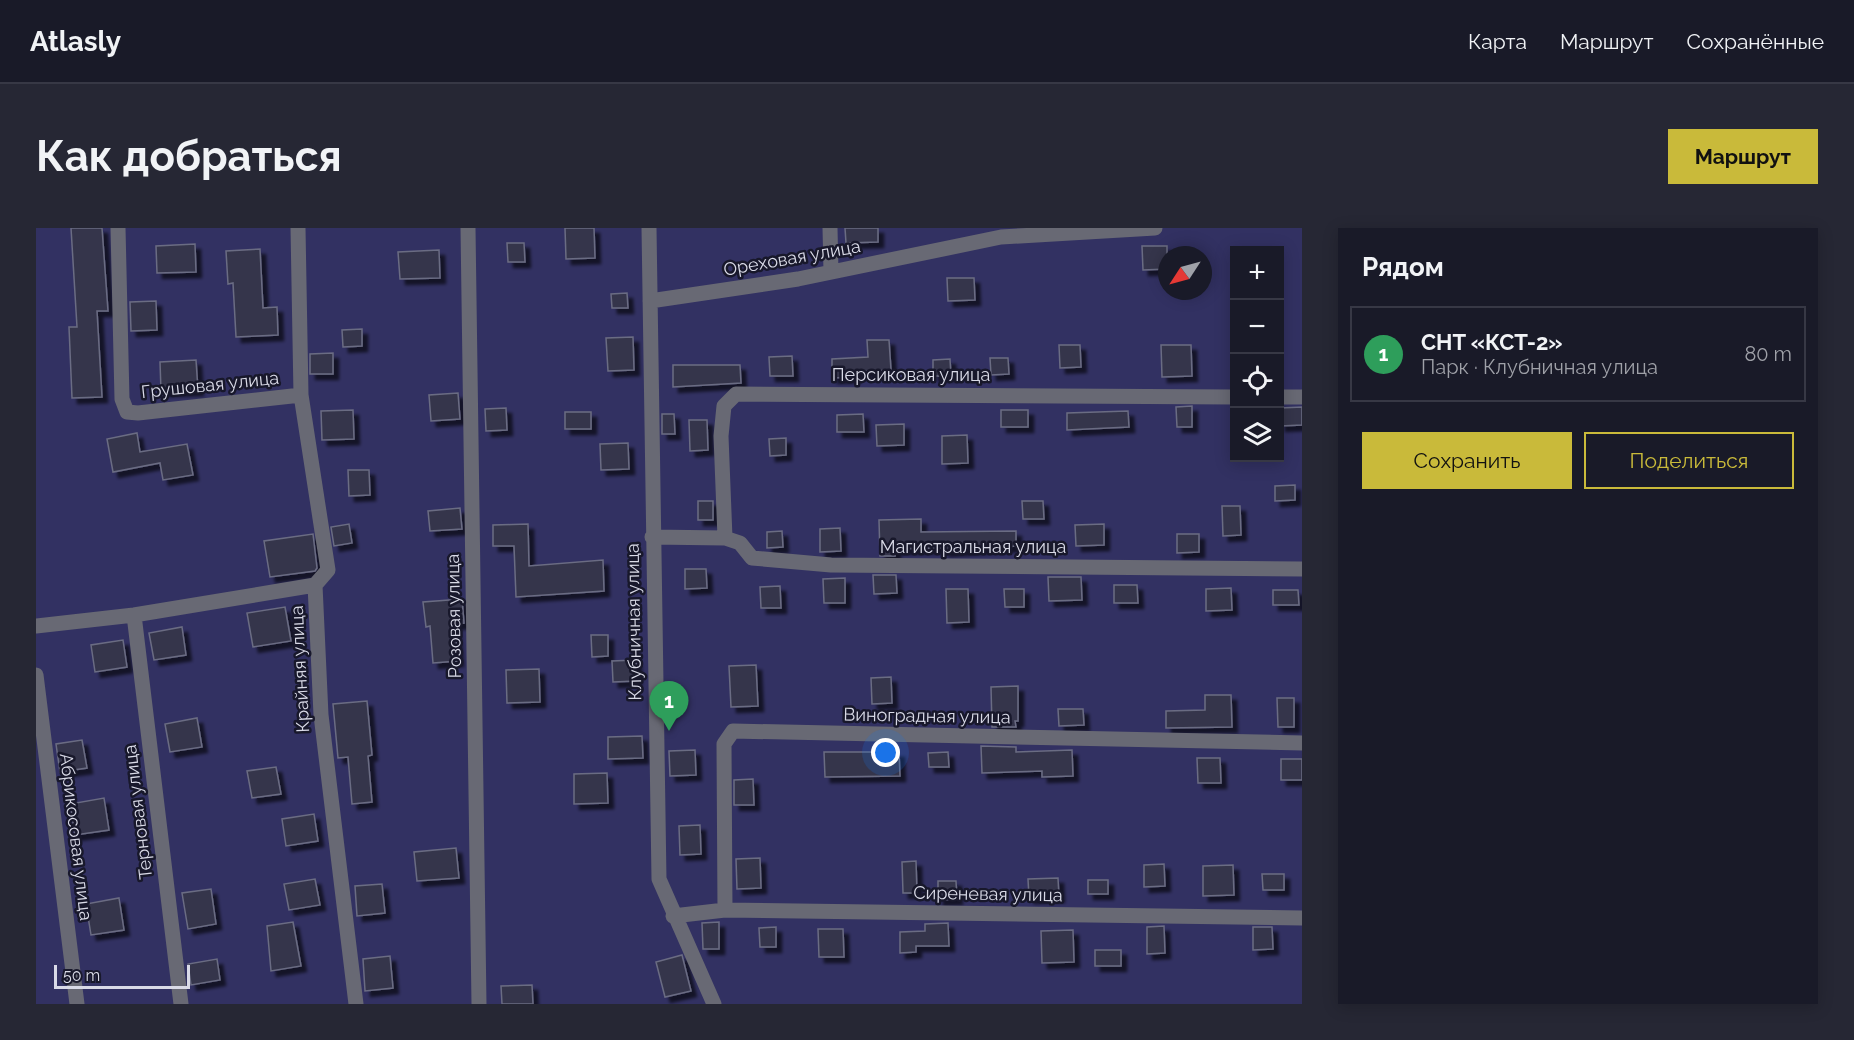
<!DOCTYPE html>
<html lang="ru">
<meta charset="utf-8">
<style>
:root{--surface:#191a28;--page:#262734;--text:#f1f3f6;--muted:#9fa1a8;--line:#373845;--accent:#c9ba3a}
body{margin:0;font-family:Raleway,sans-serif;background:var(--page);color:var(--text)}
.controls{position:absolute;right:18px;top:18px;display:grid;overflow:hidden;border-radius:0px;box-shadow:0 3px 15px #0003}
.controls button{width:54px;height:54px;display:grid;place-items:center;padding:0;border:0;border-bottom:2px solid var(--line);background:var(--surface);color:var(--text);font:30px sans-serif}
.compass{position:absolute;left:1122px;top:18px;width:54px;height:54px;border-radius:50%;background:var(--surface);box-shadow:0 3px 15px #0003;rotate:234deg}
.scale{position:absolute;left:18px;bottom:15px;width:136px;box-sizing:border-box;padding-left:6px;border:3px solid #d9dae7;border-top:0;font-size:16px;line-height:21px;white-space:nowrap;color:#d9dae7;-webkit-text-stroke:4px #18182b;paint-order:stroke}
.you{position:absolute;left:850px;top:525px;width:21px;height:21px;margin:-15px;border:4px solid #fff;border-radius:50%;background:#1a73e8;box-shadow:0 0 0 9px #1a73e833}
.badge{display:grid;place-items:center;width:39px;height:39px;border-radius:50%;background:var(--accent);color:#fff;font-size:20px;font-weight:700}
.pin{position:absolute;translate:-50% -50px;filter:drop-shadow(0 2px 3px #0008)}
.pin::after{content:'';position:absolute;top:32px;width:21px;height:18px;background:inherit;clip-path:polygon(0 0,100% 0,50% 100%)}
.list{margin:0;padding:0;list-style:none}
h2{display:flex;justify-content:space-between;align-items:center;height:78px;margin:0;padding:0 24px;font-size:26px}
h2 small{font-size:20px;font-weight:400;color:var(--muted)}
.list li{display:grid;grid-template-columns:39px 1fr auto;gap:18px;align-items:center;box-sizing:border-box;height:96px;margin:0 12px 12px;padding:0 12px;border:2px solid var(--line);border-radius:0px}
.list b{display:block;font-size:22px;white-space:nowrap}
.list p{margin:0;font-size:20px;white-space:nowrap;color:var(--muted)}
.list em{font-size:20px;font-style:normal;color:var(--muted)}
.actions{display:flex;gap:12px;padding:18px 24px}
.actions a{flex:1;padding:14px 0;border:2px solid var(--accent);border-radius:0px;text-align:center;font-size:21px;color:var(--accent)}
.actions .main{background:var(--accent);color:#111}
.icon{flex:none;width:33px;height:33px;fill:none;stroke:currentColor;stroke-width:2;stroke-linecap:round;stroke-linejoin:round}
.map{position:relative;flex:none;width:1266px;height:776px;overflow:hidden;border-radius:0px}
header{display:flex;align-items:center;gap:36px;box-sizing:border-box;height:84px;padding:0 30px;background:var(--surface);border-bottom:2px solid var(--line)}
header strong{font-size:28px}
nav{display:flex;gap:33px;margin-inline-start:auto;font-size:21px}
.intro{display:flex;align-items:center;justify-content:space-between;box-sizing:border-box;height:144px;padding:0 36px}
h1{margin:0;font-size:42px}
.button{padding:15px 27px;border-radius:0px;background:var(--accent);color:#111;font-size:21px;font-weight:700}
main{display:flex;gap:36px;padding:0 36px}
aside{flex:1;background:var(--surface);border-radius:0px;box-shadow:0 3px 15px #0003}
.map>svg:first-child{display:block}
.green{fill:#323162;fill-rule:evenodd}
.building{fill:#35364b;stroke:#6b6c83;stroke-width:1.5;filter:url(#shadow)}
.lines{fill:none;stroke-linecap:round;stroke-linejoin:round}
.minor{stroke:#686974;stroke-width:15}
.labels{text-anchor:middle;stroke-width:5;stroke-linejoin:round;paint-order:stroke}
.street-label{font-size:18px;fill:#d9dae7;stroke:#18182b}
</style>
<header>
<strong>Atlasly</strong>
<nav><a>Карта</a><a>Маршрут</a><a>Сохранённые</a></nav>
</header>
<div class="intro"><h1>Как добраться</h1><a class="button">Маршрут</a></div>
<main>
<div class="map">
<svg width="1266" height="776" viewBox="0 0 1266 776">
<defs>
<filter id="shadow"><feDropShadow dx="5.5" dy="5.5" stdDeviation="1.5" flood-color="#0009"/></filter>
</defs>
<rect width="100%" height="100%" fill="#212235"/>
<path class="green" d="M 0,0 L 1266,0 L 1266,776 L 0,776 ZM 1198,22 L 1244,22 L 1244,230 L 1198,230 ZM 1131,27 L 1167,27 L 1167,63 L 1131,63 Z"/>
<path class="building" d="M 35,0 L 66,0 L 72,83 L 61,83 L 66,169 L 36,170 L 33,99 L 41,99 Z
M 529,0 L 558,0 L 559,30 L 530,31 Z
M 809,0 L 842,0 L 842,14 L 810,15 Z
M 471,15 L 488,15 L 489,34 L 472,34 Z
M 159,16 L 160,44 L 121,45 L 120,18 Z
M 1106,18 L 1131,18 L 1131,41 L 1107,42 Z
M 224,21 L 227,80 L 241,79 L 242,107 L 200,109 L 197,55 L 192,56 L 190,23 Z
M 403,22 L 404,50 L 364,51 L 362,24 Z
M 911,50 L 938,50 L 939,72 L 912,73 Z
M 591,65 L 592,80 L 576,80 L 575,66 Z
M 120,73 L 121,102 L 95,103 L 94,74 Z
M 326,101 L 326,118 L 307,119 L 306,102 Z
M 597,109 L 598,142 L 572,143 L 570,110 Z
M 831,112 L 853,112 L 855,142 L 818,144 L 818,149 L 796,150 L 796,131 L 832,129 Z
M 1023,117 L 1044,117 L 1045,139 L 1024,140 Z
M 1125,117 L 1155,117 L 1156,148 L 1126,149 Z
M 297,125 L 297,146 L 274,146 L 274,126 Z
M 756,128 L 757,148 L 734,148 L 733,129 Z
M 954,130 L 972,130 L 973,146 L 955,147 Z
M 914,131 L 915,148 L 897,148 L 897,132 Z
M 160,132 L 162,162 L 125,163 L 124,134 Z
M 637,137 L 704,137 L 705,155 L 637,159 Z
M 422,165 L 424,191 L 395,193 L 393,167 Z
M 1156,178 L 1156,199 L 1141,199 L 1140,179 Z
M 1266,179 L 1266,197 L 1244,198 L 1244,180 Z
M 470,180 L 471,202 L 450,203 L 449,181 Z
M 317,182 L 318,211 L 286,212 L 285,183 Z
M 965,182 L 992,182 L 992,199 L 965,199 Z
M 1092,183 L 1093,199 L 1031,202 L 1031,185 Z
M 529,184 L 555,184 L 555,201 L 529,201 Z
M 626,186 L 638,186 L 639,206 L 626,206 Z
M 827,186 L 828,204 L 801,204 L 801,187 Z
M 653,192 L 671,192 L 672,222 L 654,223 Z
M 868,196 L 868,217 L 841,218 L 840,197 Z
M 101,205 L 104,224 L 151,216 L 157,247 L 127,252 L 124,235 L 77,244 L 71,211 Z
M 931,207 L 932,235 L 906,236 L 906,208 Z
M 750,210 L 750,227 L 734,228 L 733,211 Z
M 592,215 L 593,241 L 565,242 L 564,216 Z
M 312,242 L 333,242 L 334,267 L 313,268 Z
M 1259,257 L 1259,272 L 1239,273 L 1239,258 Z
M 662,273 L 677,273 L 677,292 L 662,292 Z
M 986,273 L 1007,273 L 1008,291 L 987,291 Z
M 1186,278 L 1204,278 L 1205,307 L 1187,308 Z
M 424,280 L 426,301 L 394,303 L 392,283 Z
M 885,291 L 885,304 L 980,303 L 980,318 L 908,323 L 908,320 L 859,321 L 859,328 L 844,328 L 843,292 Z
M 313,296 L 316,315 L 298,318 L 295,299 Z
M 492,296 L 493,338 L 567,332 L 568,363 L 480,369 L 478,318 L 457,318 L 457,297 Z
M 1068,296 L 1068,317 L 1040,318 L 1039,297 Z
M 804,300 L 805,323 L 784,324 L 784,301 Z
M 746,303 L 747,319 L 731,320 L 731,304 Z
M 277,306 L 281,340 L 279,343 L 234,349 L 228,313 Z
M 1141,306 L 1163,306 L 1163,324 L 1141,325 Z
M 649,341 L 670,341 L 671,360 L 649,361 Z
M 837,347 L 860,347 L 861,365 L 838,366 Z
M 1012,349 L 1045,349 L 1046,372 L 1013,373 Z
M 809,350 L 809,375 L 788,375 L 787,351 Z
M 1078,357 L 1101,357 L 1102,375 L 1078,375 Z
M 744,358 L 745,380 L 725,380 L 724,359 Z
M 1195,360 L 1196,382 L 1170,383 L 1170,361 Z
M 910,361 L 932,361 L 933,394 L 911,395 Z
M 968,361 L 988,361 L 988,379 L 969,379 Z
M 1237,362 L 1262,362 L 1263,377 L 1237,377 Z
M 426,371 L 428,395 L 419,396 L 422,433 L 397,435 L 394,398 L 390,399 L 387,374 Z
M 249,379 L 255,413 L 217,419 L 211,385 Z
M 146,399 L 150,427 L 118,432 L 113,405 Z
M 555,407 L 572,407 L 572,428 L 556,429 Z
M 87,412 L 91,439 L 59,444 L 55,417 Z
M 600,432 L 600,453 L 577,454 L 576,433 Z
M 720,437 L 722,478 L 695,479 L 693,438 Z
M 503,441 L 504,474 L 471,475 L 470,442 Z
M 855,449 L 856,475 L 836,476 L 835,450 Z
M 982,458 L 982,493 L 979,493 L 980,499 L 956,499 L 955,459 Z
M 1169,467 L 1195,467 L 1196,499 L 1130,500 L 1130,483 L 1169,482 Z
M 1241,470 L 1258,470 L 1258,499 L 1242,499 Z
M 331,473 L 336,527 L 332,528 L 336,574 L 316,576 L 312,529 L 302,530 L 297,476 Z
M 1022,481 L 1047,481 L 1048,497 L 1023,498 Z
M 161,490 L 166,519 L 134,524 L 129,496 Z
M 606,508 L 607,530 L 572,531 L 572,509 Z
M 46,512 L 51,540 L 24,544 L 20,516 Z
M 945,518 L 980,519 L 980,524 L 1036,522 L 1037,548 L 1006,549 L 1006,543 L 946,545 Z
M 659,522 L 660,547 L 634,548 L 633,523 Z
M 788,524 L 863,524 L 864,548 L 789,549 Z
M 912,524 L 913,539 L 893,539 L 892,525 Z
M 1161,530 L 1184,530 L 1185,555 L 1162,555 Z
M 1245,531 L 1266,531 L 1266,552 L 1245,552 Z
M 240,539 L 245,566 L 216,570 L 211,543 Z
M 571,545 L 572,575 L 538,576 L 538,546 Z
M 717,551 L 718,577 L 698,577 L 698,552 Z
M 68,570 L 73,602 L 39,607 L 34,576 Z
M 278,586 L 282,613 L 250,618 L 246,591 Z
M 664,597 L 665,626 L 644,627 L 643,598 Z
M 420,620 L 423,650 L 381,653 L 378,624 Z
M 724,630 L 725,660 L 701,661 L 700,631 Z
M 880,633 L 881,665 L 867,665 L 866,634 Z
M 1128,636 L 1129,658 L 1108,659 L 1108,637 Z
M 1197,637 L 1198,667 L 1167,668 L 1167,638 Z
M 1226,646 L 1248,646 L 1248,662 L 1227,662 Z
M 1022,650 L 1023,669 L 993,670 L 992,651 Z
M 279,651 L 284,677 L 253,682 L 248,656 Z
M 1052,652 L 1072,652 L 1072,666 L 1052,666 Z
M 902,653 L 920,653 L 921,671 L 902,672 Z
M 346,656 L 349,685 L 321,688 L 319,658 Z
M 175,661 L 180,696 L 152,701 L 146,665 Z
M 83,670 L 88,702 L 55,707 L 50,676 Z
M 257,694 L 265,738 L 235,743 L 231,698 Z
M 683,694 L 683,721 L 667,721 L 666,695 Z
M 912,695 L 913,718 L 880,718 L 880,724 L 864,725 L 864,704 L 889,703 L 889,696 Z
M 1128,698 L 1129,725 L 1111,726 L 1111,699 Z
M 740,699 L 740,719 L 724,719 L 723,700 Z
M 1217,699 L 1236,699 L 1237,721 L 1217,722 Z
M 782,701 L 807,701 L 808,729 L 783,729 Z
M 1037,702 L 1038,734 L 1006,735 L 1005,703 Z
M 1059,722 L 1085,722 L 1085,738 L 1059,738 Z
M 646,727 L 655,763 L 629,769 L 620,734 Z
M 354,728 L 357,760 L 329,763 L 327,731 Z
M 181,731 L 184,752 L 155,757 L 152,736 Z
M 496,757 L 497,776 L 466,776 L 465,758 Z"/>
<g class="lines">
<path class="minor" d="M 82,0 L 86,171 L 91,184 L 102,185 L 265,167
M 262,0 L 265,167 L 292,342 L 279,357 L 285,487 L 320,776
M 432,0 L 443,776
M 613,0 L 623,651 L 678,776
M 794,0 L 795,44
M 614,73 L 762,51 L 965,9 L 1119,0
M 1244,169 L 1266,169
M 616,309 L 689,310 L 704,315 L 716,330 L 795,337 L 1266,341
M 689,310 L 685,208 L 688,178 L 700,166 L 1198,169
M 98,387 L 145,776
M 0,398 L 98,387 L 279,357
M 0,447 L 41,776
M 689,682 L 688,516 L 697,503 L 1266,515
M 637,688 L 689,682 L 1266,690"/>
</g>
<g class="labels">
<g class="street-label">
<text transform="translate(756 30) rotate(-10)" y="6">Ореховая улица</text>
<text x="875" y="153">Персиковая улица</text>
<text transform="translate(174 157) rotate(-6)" y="6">Грушовая улица</text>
<text x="937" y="325">Магистральная улица</text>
<text transform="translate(418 388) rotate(-91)" y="6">Розовая улица</text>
<text transform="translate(598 394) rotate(-91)" y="6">Клубничная улица</text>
<text transform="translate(264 441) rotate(-93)" y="6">Крайняя улица</text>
<text transform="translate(891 488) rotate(1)" y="6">Виноградная улица</text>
<text transform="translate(102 584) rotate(-97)" y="6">Терновая улица</text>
<text transform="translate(40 609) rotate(83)" y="6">Абрикосовая улица</text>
<text transform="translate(952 666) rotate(1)" y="6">Сиреневая улица</text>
</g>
</g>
</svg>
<div class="controls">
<button>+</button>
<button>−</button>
<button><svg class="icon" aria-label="locate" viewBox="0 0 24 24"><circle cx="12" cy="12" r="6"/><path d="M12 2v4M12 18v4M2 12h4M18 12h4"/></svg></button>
<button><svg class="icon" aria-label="layers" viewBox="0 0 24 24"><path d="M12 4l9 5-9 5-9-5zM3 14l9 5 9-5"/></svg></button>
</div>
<svg class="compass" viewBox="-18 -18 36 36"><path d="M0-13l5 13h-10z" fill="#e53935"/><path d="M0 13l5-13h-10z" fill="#9fa1a8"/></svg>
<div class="scale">50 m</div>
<div class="you"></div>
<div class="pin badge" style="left:633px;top:503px;background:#2e9e5b">1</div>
</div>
<aside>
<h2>Рядом<small></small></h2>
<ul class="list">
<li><span class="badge" style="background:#2e9e5b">1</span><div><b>СНТ «КСТ-2»</b><p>Парк · Клубничная улица</p></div><em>80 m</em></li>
</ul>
<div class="actions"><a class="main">Сохранить</a><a>Поделиться</a></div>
</aside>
</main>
